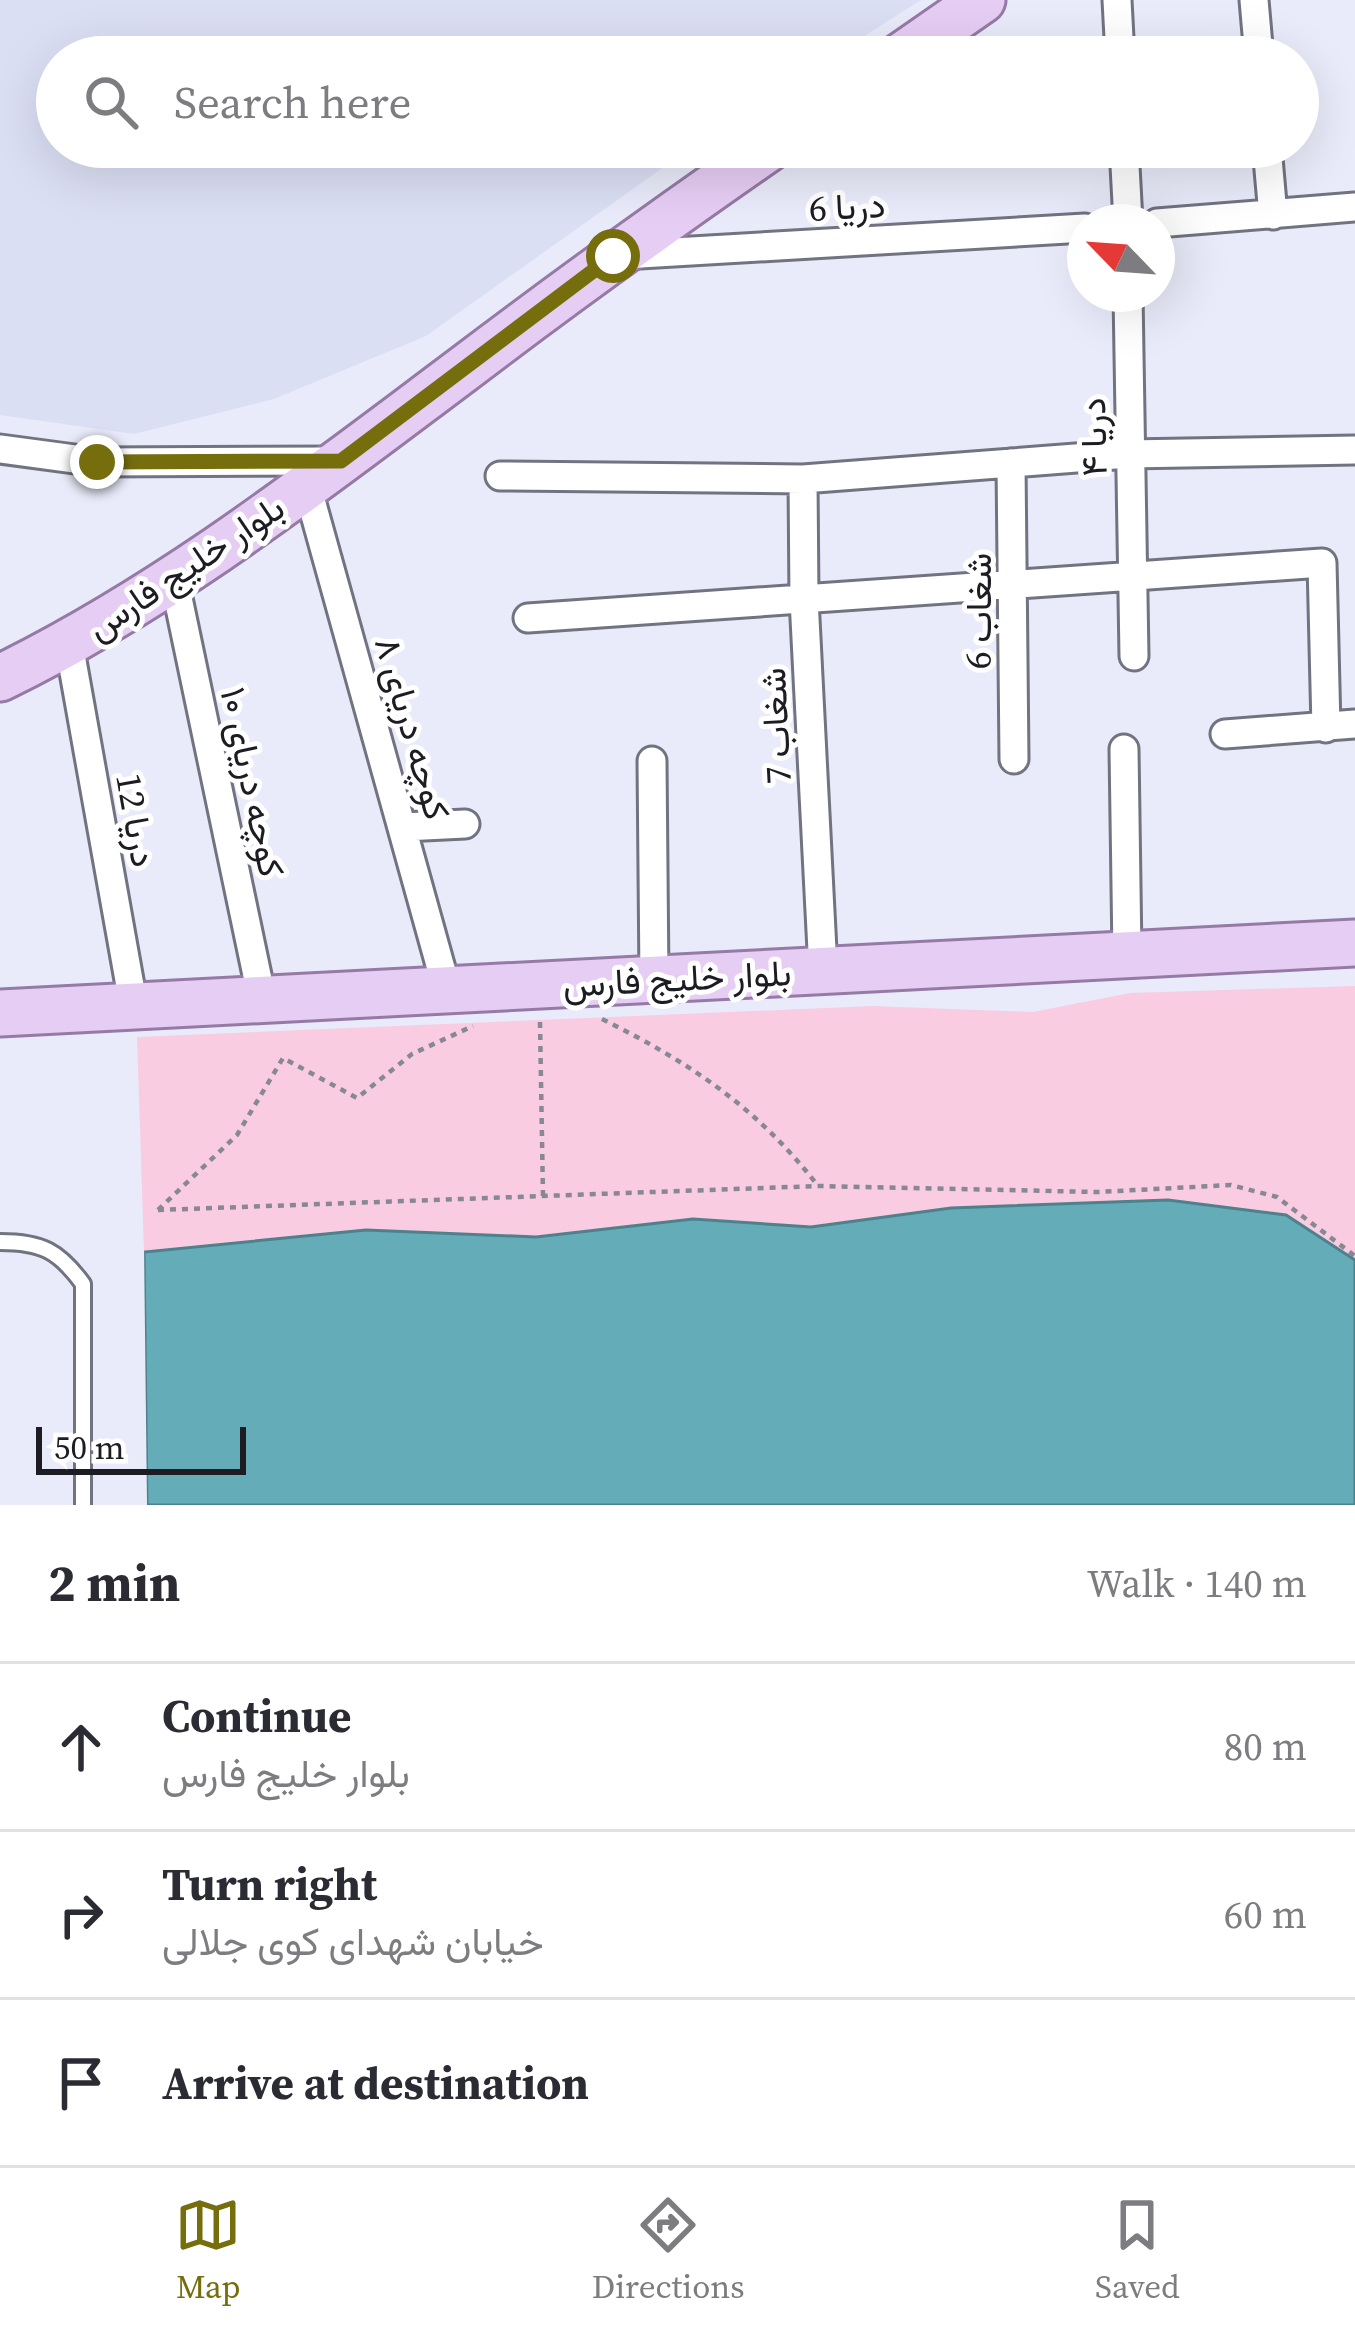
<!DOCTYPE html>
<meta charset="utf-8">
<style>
:root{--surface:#fff;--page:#f7f7f7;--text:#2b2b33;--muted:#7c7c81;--line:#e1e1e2;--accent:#766e0d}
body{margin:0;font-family:"Source Serif 4",Vazirmatn,serif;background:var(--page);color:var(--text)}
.compass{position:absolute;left:1067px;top:204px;width:108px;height:108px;border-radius:50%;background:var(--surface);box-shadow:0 12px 48px #0002;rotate:295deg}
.scale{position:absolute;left:36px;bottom:30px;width:210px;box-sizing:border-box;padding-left:12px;border:6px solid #1c1c22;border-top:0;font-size:33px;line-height:42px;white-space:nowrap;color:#1c1c22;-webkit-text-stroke:9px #fff;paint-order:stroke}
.stop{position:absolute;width:36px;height:36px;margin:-27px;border:9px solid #766e0d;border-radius:50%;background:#fff}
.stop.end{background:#766e0d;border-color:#fff;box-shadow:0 3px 12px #0008}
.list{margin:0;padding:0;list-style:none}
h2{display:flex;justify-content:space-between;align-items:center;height:156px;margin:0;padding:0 48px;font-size:51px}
h2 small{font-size:39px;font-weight:400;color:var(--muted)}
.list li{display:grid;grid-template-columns:78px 1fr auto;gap:36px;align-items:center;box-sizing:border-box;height:168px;padding:0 48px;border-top:3px solid var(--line)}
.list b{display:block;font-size:45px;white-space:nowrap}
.list p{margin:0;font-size:39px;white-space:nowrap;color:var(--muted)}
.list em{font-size:39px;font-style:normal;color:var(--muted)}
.icon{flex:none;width:66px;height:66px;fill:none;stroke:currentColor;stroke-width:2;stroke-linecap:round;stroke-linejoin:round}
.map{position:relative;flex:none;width:1355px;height:1505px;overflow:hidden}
.search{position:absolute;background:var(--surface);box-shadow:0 12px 48px #0002;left:36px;right:36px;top:36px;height:132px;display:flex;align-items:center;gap:30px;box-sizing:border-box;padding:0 42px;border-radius:66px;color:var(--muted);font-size:45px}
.sheet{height:660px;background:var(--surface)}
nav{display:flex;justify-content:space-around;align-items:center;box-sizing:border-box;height:168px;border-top:3px solid var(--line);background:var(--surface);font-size:33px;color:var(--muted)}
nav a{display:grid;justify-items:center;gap:6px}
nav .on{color:var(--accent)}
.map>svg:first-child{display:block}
.built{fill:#dbdff4}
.green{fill:#f9cce1}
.water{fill:#63acb8;stroke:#4e818b;stroke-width:3}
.pier{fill:#e9ebfa}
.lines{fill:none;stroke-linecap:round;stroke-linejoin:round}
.lane-casing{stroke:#717380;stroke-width:20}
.street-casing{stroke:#717380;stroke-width:33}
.primary-casing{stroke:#957aa5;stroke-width:51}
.path{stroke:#878893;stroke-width:4.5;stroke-dasharray:6 6;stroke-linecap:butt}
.lane{stroke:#fff;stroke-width:14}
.street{stroke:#fff;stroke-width:27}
.primary{stroke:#e6cdf4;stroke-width:45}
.route{stroke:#766e0d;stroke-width:15}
.labels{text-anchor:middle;stroke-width:10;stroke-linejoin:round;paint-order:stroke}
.street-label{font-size:36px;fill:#1c1c22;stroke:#fff}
</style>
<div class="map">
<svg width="1355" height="1505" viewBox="0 0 1355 1505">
<rect width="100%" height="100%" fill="#e9ebfa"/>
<path class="built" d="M 0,0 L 921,0 L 831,57 L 57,57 L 57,147 L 692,147 L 426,336 L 274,399 L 134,434 L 0,415 Z"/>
<path class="green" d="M 1355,986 L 1355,1260 L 1286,1215 L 1168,1200 L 951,1208 L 811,1227 L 693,1219 L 536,1237 L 366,1230 L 144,1252 L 137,1037 L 873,1006 L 1033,1012 L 1130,993 Z"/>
<path class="water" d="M 1168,1200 L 1286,1215 L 1355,1260 L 1355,1505 L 147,1505 L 144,1252 L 366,1230 L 536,1237 L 693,1219 L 811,1227 L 951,1208 Z"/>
<path class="pier" d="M 144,1246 L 147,1505 L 141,1505 L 138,1252 Z"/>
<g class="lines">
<g class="lane-casing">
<path id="lane" d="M 0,1242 C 42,1242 59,1251 83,1284 L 83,1505"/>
</g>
<g class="street-casing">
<path id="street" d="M 1117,0 L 1120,57
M 1254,0 L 1259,57
M 1124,147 L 1128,222
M 1267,147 L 1273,215
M 1157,223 L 1355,207
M 623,255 L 1085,228
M 1128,294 L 1134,656
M 0,449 L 97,462 L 337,461
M 1011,463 L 1014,759
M 500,476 L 803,479 L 1128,454 L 1355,450
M 803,479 L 804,599 L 823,970
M 307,486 L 447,990
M 174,579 L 262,999
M 528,618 L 1322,563 L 1326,728
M 69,644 L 134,1008
M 1225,734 L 1355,724
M 1124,749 L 1127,954
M 652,761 L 654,979
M 404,827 L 465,824"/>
</g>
<g class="primary-casing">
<path id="primary" d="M 900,57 L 982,0
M 0,678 C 166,597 313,482 461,371 C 562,294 665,220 770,147
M 0,1013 L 1355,943"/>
</g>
<path class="path" d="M 602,1019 C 689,1062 758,1108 818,1186
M 540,1022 L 543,1196
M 158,1210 L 818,1186 L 1098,1192 L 1231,1185 L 1277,1197 L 1355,1256
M 158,1210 L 237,1135 L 283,1058 L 357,1098 L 412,1054 L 473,1026"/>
<use href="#lane" class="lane"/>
<use href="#street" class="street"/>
<use href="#primary" class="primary"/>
</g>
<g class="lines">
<path class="route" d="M 97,462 L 341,461 L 613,256"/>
</g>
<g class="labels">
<g class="street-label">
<text transform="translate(847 206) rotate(-3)" y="13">دریا 6</text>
<text transform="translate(1093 437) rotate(-91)" y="13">دریا ۴</text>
<text transform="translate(185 567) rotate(-34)" y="13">بلوار خلیج‌ فارس</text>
<text transform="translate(978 611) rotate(-90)" y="13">شغاب 6</text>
<text transform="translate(775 726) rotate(-93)" y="13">شغاب 7</text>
<text transform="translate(413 728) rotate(74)" y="13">کوچه دریای ۸</text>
<text transform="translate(253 782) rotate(78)" y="13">کوچه دریای ۱۰</text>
<text transform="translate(137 820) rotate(80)" y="13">دریا 12</text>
<text transform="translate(677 978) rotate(-3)" y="13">بلوار خلیج ‌فارس</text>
</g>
</g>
</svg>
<svg class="compass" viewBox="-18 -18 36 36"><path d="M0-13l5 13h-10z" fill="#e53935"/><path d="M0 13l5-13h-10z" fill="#7c7c81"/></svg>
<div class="scale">50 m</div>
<div class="stop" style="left:613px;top:256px"></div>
<div class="stop end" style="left:97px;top:462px"></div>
<div class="search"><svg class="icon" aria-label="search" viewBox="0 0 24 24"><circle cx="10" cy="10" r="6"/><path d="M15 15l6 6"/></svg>Search here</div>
</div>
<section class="sheet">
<h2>2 min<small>Walk · 140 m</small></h2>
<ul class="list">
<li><svg class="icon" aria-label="ahead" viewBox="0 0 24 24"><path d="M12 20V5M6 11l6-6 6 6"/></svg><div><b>Continue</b><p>بلوار خلیج‌ فارس</p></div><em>80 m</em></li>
<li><svg class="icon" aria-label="right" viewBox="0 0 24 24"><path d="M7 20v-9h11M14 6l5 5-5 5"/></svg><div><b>Turn right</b><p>خیابان شهدای کوی جلالی</p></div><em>60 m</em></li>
<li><svg class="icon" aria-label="arrive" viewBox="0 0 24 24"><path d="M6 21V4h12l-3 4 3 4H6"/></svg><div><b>Arrive at destination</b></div></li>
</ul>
</section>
<nav>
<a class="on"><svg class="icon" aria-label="map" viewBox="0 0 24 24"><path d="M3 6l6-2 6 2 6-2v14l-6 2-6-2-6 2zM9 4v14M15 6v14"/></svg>Map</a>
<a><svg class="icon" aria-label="directions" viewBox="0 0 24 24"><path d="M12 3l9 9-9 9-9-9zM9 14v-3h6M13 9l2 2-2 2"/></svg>Directions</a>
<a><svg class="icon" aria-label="saved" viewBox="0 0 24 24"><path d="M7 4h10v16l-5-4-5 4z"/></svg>Saved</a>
</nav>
